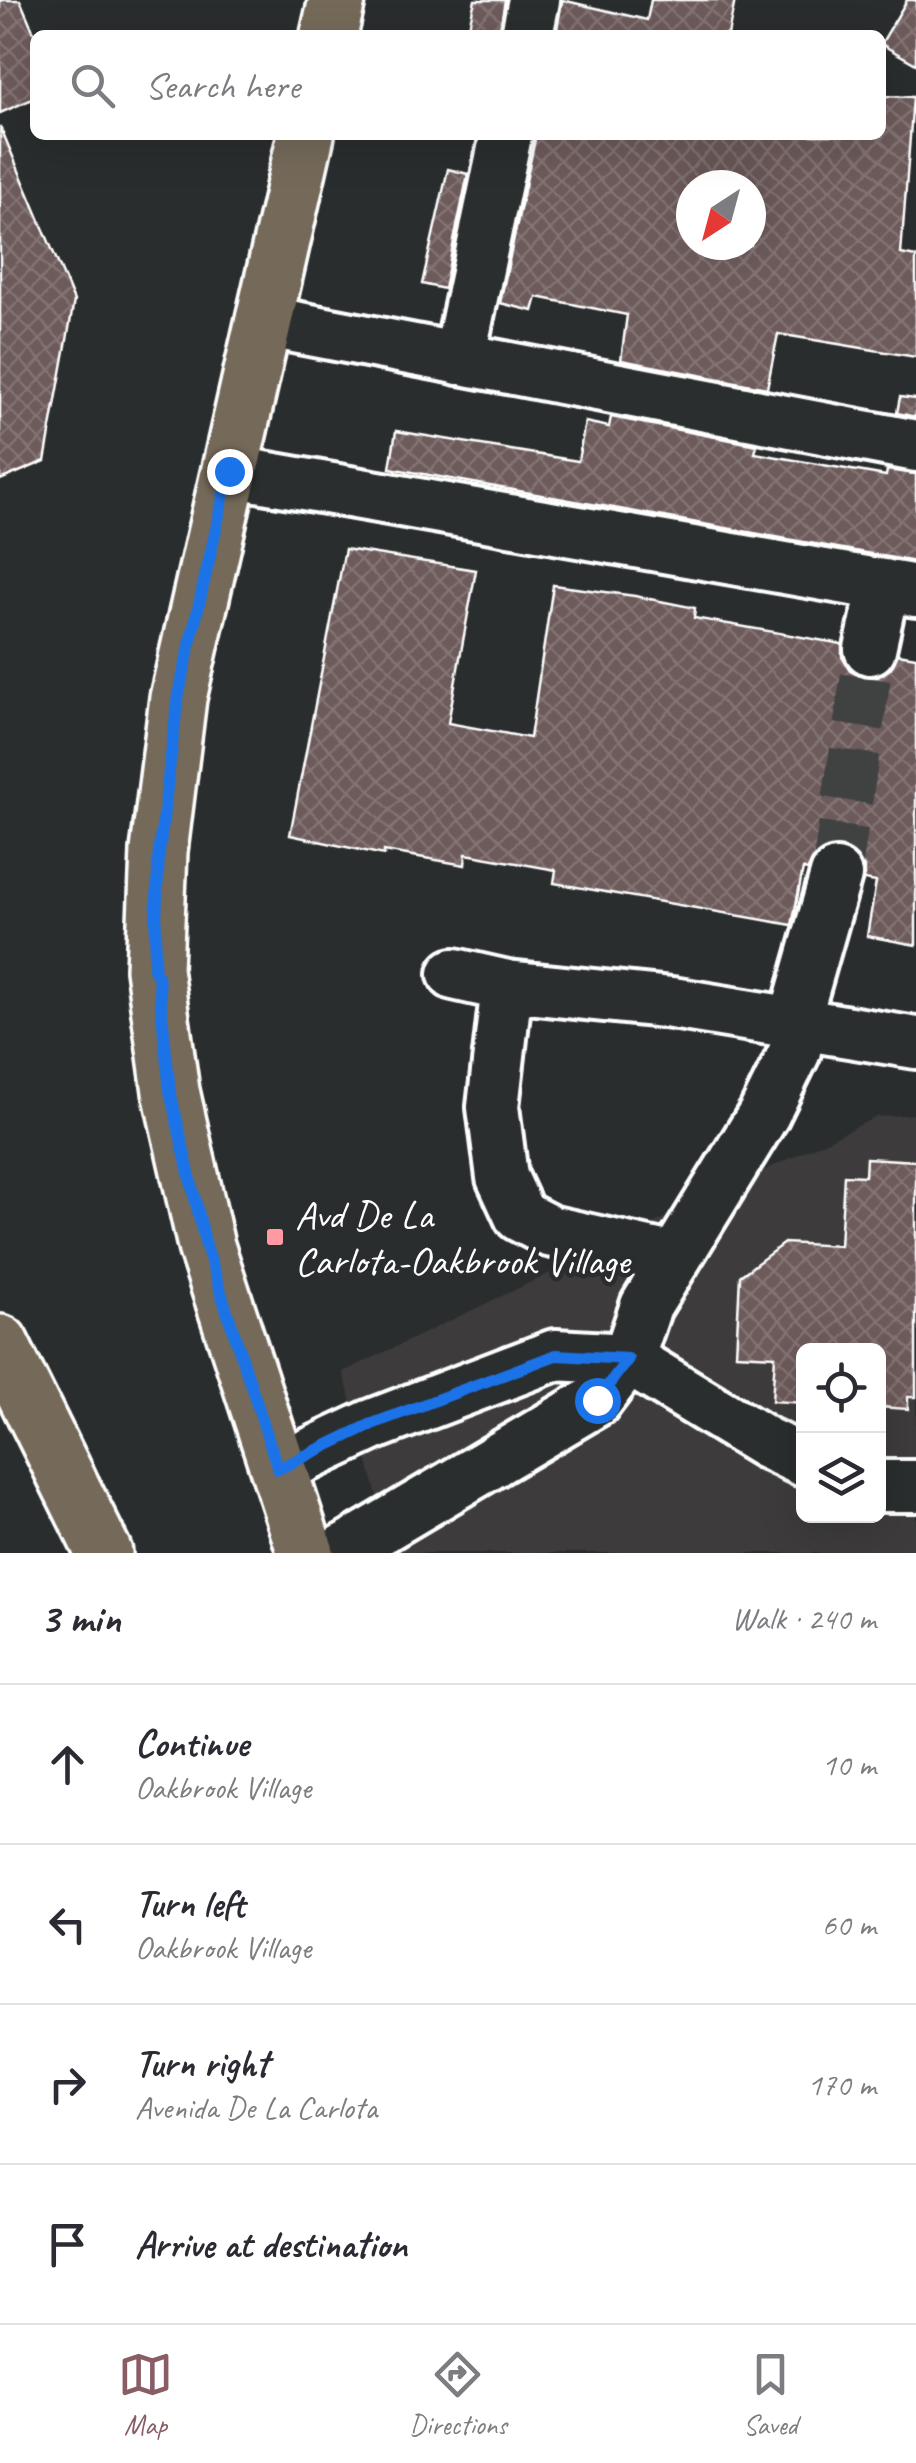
<!DOCTYPE html>
<meta charset="utf-8">
<style>
:root{--surface:#fff;--page:#f2f2f3;--text:#2b2b33;--muted:#7c7c81;--line:#e1e1e2;--accent:#8a5d65}
body{margin:0;font-family:Caveat,sans-serif;background:var(--page);color:var(--text)}
.controls{position:absolute;right:30px;bottom:30px;display:grid;overflow:hidden;border-radius:15px;box-shadow:0 10px 40px #0002}
.controls button{width:90px;height:90px;display:grid;place-items:center;padding:0;border:0;border-bottom:2px solid var(--line);background:var(--surface);color:var(--text);font:50px sans-serif}
.compass{position:absolute;left:676px;top:170px;width:90px;height:90px;border-radius:50%;background:var(--surface);box-shadow:0 10px 40px #0002;rotate:216deg}
.stop{position:absolute;width:30px;height:30px;margin:-22px;border:8px solid #1a73e8;border-radius:50%;background:#fff}
.stop.end{background:#1a73e8;border-color:#fff;box-shadow:0 2px 10px #0008}
.list{margin:0;padding:0;list-style:none}
h2{display:flex;justify-content:space-between;align-items:center;height:130px;margin:0;padding:0 40px;font-size:42px}
h2 small{font-size:32px;font-weight:400;color:var(--muted)}
.list li{display:grid;grid-template-columns:65px 1fr auto;gap:30px;align-items:center;box-sizing:border-box;height:160px;padding:0 40px;border-top:2px solid var(--line)}
.list b{display:block;font-size:38px;white-space:nowrap}
.list p{margin:0;font-size:32px;white-space:nowrap;color:var(--muted)}
.list em{font-size:32px;font-style:normal;color:var(--muted)}
.icon{flex:none;width:55px;height:55px;fill:none;stroke:currentColor;stroke-width:2;stroke-linecap:round;stroke-linejoin:round}
.map{position:relative;flex:none;width:916px;height:1553px;overflow:hidden}
.search{position:absolute;background:var(--surface);box-shadow:0 10px 40px #0002;left:30px;right:30px;top:30px;height:110px;display:flex;align-items:center;gap:25px;box-sizing:border-box;padding:0 35px;border-radius:15px;color:var(--muted);font-size:38px}
.sheet{height:770px;background:var(--surface)}
nav{display:flex;justify-content:space-around;align-items:center;box-sizing:border-box;height:140px;border-top:2px solid var(--line);background:var(--surface);font-size:28px;color:var(--muted)}
nav a{display:grid;justify-items:center;gap:5px}
nav .on{color:var(--accent)}
.map>svg:first-child{display:block}
.built{fill:#3e3a3b;fill-rule:evenodd}
.building{fill:url(#building-cross-hatch);stroke:#fff;stroke-width:2.5;fill-rule:evenodd}
.lines{fill:none;stroke-linecap:round;stroke-linejoin:round}
.minor-tunnel{stroke:#3f4243;stroke-width:50;stroke-dasharray:50 25;stroke-linecap:butt}
.minor-casing{stroke:#fff;stroke-width:58}
.major-casing{stroke:#fff;stroke-width:62}
.highway-casing{stroke:#fff;stroke-width:62}
.minor{stroke:#2a2d2e;stroke-width:50}
.major{stroke:#746a5a;stroke-width:55}
.highway{stroke:#746a5a;stroke-width:55}
.route{stroke:#1a73e8;stroke-width:12}
.poi-dot{fill:#ff9aa2;stroke:#2a2d2e;stroke-width:4}
.labels{text-anchor:middle;stroke-width:9;stroke-linejoin:round;paint-order:stroke}
.poi-label{font-size:40px;fill:#fff;stroke:#2a2d2e;text-anchor:start}
</style>
<div class="map">
<svg width="916" height="1553" viewBox="0 0 916 1553">
<defs>
<pattern id="building-cross-hatch" width="8" height="8" patternUnits="userSpaceOnUse" patternTransform="scale(2.5)"><rect width="8" height="8" fill="#6d5a5a"/><path d="M0 0l8 8M0 8l8-8" fill="none" stroke="#837373"/></pattern>
</defs>
<rect width="100%" height="100%" fill="#2a2d2e"/>
<filter id="ink" filterUnits="userSpaceOnUse"><feTurbulence type="fractalNoise" baseFrequency=".01" numOctaves="2"/><feDisplacementMap in="SourceGraphic" scale="20" xChannelSelector="R" yChannelSelector="G"/><feConvolveMatrix kernelMatrix="1 2 1 2 8 2 1 2 1" color-interpolation-filters="sRGB"/></filter>
<g filter="url(#ink)">
<path class="built" d="M 916,1114 L 916,1553 L 393,1553 L 343,1372 L 876,1117 ZM 804,1350 L 878,1350 L 878,1516 L 804,1516 Z"/>
<path class="building" d="M 0,0 L 20,0 L 35,35 L 35,98 L 0,113 Z
M 475,0 L 505,0 L 499,35 L 467,35 Z
M 562,0 L 647,20 L 651,0 L 735,0 L 728,35 L 556,35 Z
M 907,0 L 916,0 L 916,64 L 881,44 Z
M 881,96 L 913,97 L 901,254 L 916,257 L 916,357 L 778,334 L 767,388 L 621,360 L 627,315 L 537,297 L 533,311 L 500,303 L 536,135 L 881,135 ZM 691,185 L 751,185 L 751,245 L 691,245 Z
M 0,126 L 74,301 L 45,461 L 0,480 Z
M 448,169 L 468,174 L 444,289 L 422,284 Z
M 900,397 L 916,399 L 916,417 L 897,413 Z
M 611,417 L 757,445 L 755,453 L 886,476 L 887,470 L 916,474 L 916,562 L 390,468 L 396,431 L 578,461 L 585,422 L 609,427 Z
M 345,549 L 476,570 L 448,723 L 530,738 L 553,585 L 635,596 L 695,608 L 694,618 L 842,644 L 842,657 L 850,670 L 865,677 L 878,677 L 890,669 L 898,654 L 916,657 L 916,945 L 867,936 L 876,882 L 864,880 L 864,867 L 857,856 L 843,847 L 828,847 L 815,855 L 808,870 L 803,869 L 792,925 L 554,883 L 556,870 L 466,854 L 465,865 L 384,851 L 384,855 L 290,835 Z
M 866,1158 L 916,1161 L 916,1397 L 908,1397 L 908,1409 L 878,1407 L 878,1350 L 804,1350 L 804,1403 L 772,1401 L 775,1356 L 736,1354 L 740,1276 L 784,1243 L 840,1246 L 844,1175 L 865,1176 Z"/>
<g class="lines">
<path class="minor-tunnel" d="M 836,875 L 870,649"/>
<g class="minor-casing">
<path id="minor" d="M 527,35 L 534,0
M 263,321 L 916,446
M 459,359 L 506,135
M 229,471 L 916,591
M 870,649 L 884,585
M 454,974 L 507,986 L 672,1003 L 916,1043
M 507,986 L 493,1107 L 502,1177 L 520,1216 L 549,1231 L 675,1259
M 804,1461 L 766,1443 L 628,1359 L 646,1306 L 764,1114 L 795,1051 L 801,998 L 836,875
M 278,1469 L 372,1425 L 555,1355 L 628,1359
M 878,1486 L 916,1486
M 339,1553 L 597,1400 L 628,1359"/>
</g>
<g class="major-casing">
<path id="major" d="M 329,35 L 337,0
M 306,1553 L 206,1246 L 171,1091 L 154,969 L 159,851 L 178,698 L 306,135"/>
</g>
<g class="highway-casing">
<path id="highway" d="M 0,1343 L 104,1553"/>
</g>
<use href="#minor" class="minor"/>
<use href="#major" class="major"/>
<use href="#highway" class="highway"/>
</g>
</g>
<g class="lines" filter="url(#ink)">
<path class="route" d="M 229,471 L 178,698 L 159,852 L 154,969 L 158,976 L 170,1091 L 206,1246 L 278,1469 L 372,1424 L 556,1355 L 628,1359 L 597,1400"/>
</g>
<rect class="poi-dot" x="265" y="1227" width="20" height="20" rx="5"/>
<g class="labels">
<g class="poi-label">
<text x="295" y="1228">Avd De La<tspan x="295" dy="46">Carlota-Oakbrook Village</tspan></text>
</g>
</g>
</svg>
<div class="controls">
<button><svg class="icon" aria-label="locate" viewBox="0 0 24 24"><circle cx="12" cy="12" r="6"/><path d="M12 2v4M12 18v4M2 12h4M18 12h4"/></svg></button>
<button><svg class="icon" aria-label="layers" viewBox="0 0 24 24"><path d="M12 4l9 5-9 5-9-5zM3 14l9 5 9-5"/></svg></button>
</div>
<svg class="compass" viewBox="-18 -18 36 36"><path d="M0-13l5 13h-10z" fill="#e53935"/><path d="M0 13l5-13h-10z" fill="#7c7c81"/></svg>
<div class="stop" style="left:597px;top:1400px"></div>
<div class="stop end" style="left:229px;top:471px"></div>
<div class="search"><svg class="icon" aria-label="search" viewBox="0 0 24 24"><circle cx="10" cy="10" r="6"/><path d="M15 15l6 6"/></svg>Search here</div>
</div>
<section class="sheet">
<h2>3 min<small>Walk · 240 m</small></h2>
<ul class="list">
<li><svg class="icon" aria-label="ahead" viewBox="0 0 24 24"><path d="M12 20V5M6 11l6-6 6 6"/></svg><div><b>Continue</b><p>Oakbrook Village</p></div><em>10 m</em></li>
<li><svg class="icon" aria-label="left" viewBox="0 0 24 24"><path d="M17 20v-9H6M10 6l-5 5 5 5"/></svg><div><b>Turn left</b><p>Oakbrook Village</p></div><em>60 m</em></li>
<li><svg class="icon" aria-label="right" viewBox="0 0 24 24"><path d="M7 20v-9h11M14 6l5 5-5 5"/></svg><div><b>Turn right</b><p>Avenida De La Carlota</p></div><em>170 m</em></li>
<li><svg class="icon" aria-label="arrive" viewBox="0 0 24 24"><path d="M6 21V4h12l-3 4 3 4H6"/></svg><div><b>Arrive at destination</b></div></li>
</ul>
</section>
<nav>
<a class="on"><svg class="icon" aria-label="map" viewBox="0 0 24 24"><path d="M3 6l6-2 6 2 6-2v14l-6 2-6-2-6 2zM9 4v14M15 6v14"/></svg>Map</a>
<a><svg class="icon" aria-label="directions" viewBox="0 0 24 24"><path d="M12 3l9 9-9 9-9-9zM9 14v-3h6M13 9l2 2-2 2"/></svg>Directions</a>
<a><svg class="icon" aria-label="saved" viewBox="0 0 24 24"><path d="M7 4h10v16l-5-4-5 4z"/></svg>Saved</a>
</nav>
